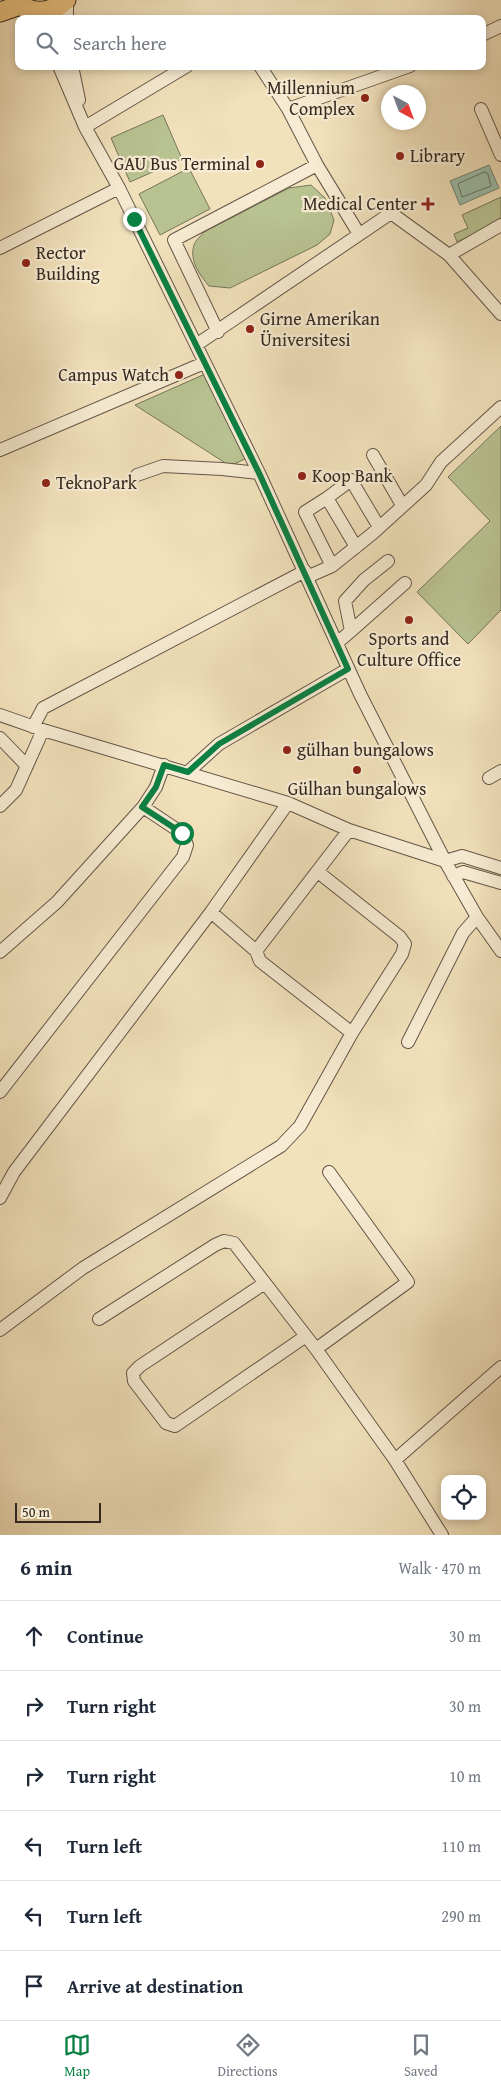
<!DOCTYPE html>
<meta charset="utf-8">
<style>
:root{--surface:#fff;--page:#f2f2f3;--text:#1f2937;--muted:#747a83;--line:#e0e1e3;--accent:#0b8043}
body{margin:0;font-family:"Gentium Book Plus",serif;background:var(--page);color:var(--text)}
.controls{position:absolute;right:15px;bottom:15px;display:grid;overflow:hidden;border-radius:10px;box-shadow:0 2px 8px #0003}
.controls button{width:45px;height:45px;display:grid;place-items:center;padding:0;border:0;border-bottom:1px solid var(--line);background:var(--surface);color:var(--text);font:25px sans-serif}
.compass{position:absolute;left:381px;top:85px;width:45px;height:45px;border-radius:50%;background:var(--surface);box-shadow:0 2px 8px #0003;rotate:139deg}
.scale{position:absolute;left:15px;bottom:12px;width:86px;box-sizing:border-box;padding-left:5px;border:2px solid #342821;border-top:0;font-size:14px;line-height:18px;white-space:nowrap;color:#342821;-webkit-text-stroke:4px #f7ecd3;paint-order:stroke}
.stop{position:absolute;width:15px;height:15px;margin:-11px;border:4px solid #0b8043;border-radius:50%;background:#fff}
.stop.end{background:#0b8043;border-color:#fff;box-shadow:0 1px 5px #0008}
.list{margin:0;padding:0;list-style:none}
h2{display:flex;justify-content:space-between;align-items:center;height:65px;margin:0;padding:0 20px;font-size:21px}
h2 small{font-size:16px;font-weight:400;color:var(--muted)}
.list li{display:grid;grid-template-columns:32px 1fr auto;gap:15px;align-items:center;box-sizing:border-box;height:70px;padding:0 20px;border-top:1px solid var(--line)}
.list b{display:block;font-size:19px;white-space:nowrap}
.list em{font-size:16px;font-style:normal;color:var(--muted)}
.icon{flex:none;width:28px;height:28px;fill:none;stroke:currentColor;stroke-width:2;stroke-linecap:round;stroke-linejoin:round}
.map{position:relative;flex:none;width:501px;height:1535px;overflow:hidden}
.search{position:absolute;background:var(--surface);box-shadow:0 2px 8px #0003;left:15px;right:15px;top:15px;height:55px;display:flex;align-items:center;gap:12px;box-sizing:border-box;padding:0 18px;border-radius:10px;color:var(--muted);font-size:19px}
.sheet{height:485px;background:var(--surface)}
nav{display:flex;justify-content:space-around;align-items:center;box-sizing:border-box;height:70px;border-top:1px solid var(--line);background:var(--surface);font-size:14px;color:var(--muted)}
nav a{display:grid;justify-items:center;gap:2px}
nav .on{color:var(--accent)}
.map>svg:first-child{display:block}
.green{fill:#b9c392;stroke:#76765a}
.water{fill:#9cbfab;stroke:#728374}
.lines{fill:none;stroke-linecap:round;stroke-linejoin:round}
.shore{stroke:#687466;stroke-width:1}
.minor-casing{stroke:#645648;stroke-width:14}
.highway-casing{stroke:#342821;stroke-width:21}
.minor{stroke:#f7ecd3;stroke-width:12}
.highway{stroke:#e9c17e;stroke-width:19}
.route{stroke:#0b8043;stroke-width:6}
.poi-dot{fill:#8f2418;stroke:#f7ecd3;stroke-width:2}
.labels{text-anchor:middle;stroke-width:4.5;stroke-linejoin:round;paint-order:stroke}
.poi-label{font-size:18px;fill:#342821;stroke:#f7ecd3;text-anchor:start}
</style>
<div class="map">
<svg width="501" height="1535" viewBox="0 0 501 1535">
<rect width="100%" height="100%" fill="#f2e2bc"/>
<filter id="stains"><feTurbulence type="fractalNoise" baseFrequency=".004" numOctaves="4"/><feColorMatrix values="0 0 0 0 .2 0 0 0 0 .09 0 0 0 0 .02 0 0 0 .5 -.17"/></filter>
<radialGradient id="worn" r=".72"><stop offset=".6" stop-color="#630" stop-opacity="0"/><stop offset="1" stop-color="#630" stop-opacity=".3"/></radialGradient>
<path class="green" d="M 163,115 L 182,159 L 130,182 L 111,138 Z
M 189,168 L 210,209 L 160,235 L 139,194 Z
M 311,185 L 325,198 L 334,220 L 330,234 L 317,245 L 230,288 L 209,286 C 200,275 189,261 194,245 C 195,241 201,236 204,232 L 289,188 Z
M 501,197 L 501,221 L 457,242 L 454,234 L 468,228 L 462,215 Z
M 205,374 L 245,459 L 230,466 L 135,405 Z
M 501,426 L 501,610 L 468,644 L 417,592 L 490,521 L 448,477 Z"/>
<path class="water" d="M 489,165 L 499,188 L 460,205 L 450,181 Z"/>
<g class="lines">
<path class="shore" d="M 485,172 L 488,174 L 491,186 L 462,197 L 458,184 Z"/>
<g class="minor-casing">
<path id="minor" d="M 67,19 L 67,0
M 482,35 L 501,26
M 59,66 L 85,127 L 119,188 L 259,473 L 360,694 L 445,861 L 477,917 L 501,951
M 72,66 L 79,100
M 260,66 L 288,109 L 317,165 L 359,234
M 288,109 L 410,66
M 481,109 L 501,155
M 85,127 L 187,66
M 0,248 L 119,188
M 449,255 L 501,314
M 218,332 L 174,240 L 317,165
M 196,345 L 391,213 L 449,255 L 501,225
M 0,450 L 204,363
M 373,455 L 402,505
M 137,475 L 163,466 L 222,469 L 259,473
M 327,498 L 356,547
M 332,566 L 305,512 L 327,498 L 351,480 L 379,527
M 307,577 L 332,566 L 372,534 L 426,485 L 441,462 L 501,407
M 351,631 L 405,583
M 337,643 L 351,631 L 345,601 L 364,580 L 388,561
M 0,715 L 43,730 L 288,803 L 349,830 L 445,861 L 462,856 L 501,868
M 33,727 L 43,708 L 305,571
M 0,738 L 27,766
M 188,772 L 219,744 L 348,669
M 489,778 L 501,771
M 0,806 L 16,790 L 43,730
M 453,876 L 463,872 L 501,883
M 211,912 L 256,951 L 260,961 L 352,1033
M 256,951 L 349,830
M 0,952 L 57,902 L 143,807 L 156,787 L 164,765
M 408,1042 L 463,933 L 477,917
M 0,1092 L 183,857 L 187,845 L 182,833 L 143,807
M 0,1198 L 14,1172 L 211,912 L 288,803
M 265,1283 L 140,1366 L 133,1373 L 134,1381 L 166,1423 L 175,1426 L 306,1336
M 99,1319 L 215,1245 L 224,1241 L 234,1243 L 316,1349 L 395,1460 L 442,1535
M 0,1330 L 83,1268 L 281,1146 L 300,1126 L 352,1033 L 402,954 L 405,944 L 400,937 L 318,872
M 316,1349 L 408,1282 L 329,1172
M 395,1460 L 501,1367"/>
</g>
<g class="highway-casing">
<path id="highway" d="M 15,0 C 30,16 51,14 66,0
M 0,12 L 20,5"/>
</g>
<use href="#minor" class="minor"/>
<use href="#highway" class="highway"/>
</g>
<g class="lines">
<path class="route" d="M 134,219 L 259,473 L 348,669 L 219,744 L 188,772 L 164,765 L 156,787 L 142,807 L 182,833"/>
</g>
<g class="poi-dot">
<circle cx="365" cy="98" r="5"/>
<circle cx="400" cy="156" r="5"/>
<circle cx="260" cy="164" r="5"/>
<path d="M425.5 196.5h5v5h5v5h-5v5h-5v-5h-5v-5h5z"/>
<circle cx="26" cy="263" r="5"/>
<circle cx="250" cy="329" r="5"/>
<circle cx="179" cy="375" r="5"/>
<circle cx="302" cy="476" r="5"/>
<circle cx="46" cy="483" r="5"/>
<circle cx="409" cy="620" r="5"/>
<circle cx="287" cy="750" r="5"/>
<circle cx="357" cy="770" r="5"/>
</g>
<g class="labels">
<g class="poi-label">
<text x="355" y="94" text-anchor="end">Millennium<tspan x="355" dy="21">Complex</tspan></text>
<text x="410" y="162">Library</text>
<text x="250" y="170" text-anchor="end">GAU Bus Terminal</text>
<text x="417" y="210" text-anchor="end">Medical Center</text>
<text x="36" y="259">Rector<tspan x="36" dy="21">Building</tspan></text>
<text x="260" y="325">Girne Amerikan<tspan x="260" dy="21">Üniversitesi</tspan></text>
<text x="169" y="381" text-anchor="end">Campus Watch</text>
<text x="312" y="482">Koop Bank</text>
<text x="56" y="489">TeknoPark</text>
<text x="409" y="645" text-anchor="middle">Sports and<tspan x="409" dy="21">Culture Office</tspan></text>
<text x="297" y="756">gülhan bungalows</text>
<text x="357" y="795" text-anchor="middle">Gülhan bungalows</text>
</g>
</g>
<rect width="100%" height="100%" filter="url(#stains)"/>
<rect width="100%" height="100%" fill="url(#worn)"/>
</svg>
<div class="controls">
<button><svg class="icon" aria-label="locate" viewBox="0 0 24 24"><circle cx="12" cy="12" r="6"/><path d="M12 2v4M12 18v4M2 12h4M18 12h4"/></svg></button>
</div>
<svg class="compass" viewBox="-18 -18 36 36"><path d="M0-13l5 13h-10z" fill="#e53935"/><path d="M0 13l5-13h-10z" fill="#747a83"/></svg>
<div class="scale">50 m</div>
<div class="stop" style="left:182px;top:833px"></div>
<div class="stop end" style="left:134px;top:219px"></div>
<div class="search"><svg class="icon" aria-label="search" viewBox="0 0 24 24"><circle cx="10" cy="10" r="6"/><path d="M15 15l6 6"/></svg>Search here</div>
</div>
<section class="sheet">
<h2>6 min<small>Walk · 470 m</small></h2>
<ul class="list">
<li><svg class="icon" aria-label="ahead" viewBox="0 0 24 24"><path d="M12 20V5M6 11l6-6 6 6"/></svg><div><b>Continue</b></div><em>30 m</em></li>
<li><svg class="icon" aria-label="right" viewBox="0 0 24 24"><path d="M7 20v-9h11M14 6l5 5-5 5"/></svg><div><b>Turn right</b></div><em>30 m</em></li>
<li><svg class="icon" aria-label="right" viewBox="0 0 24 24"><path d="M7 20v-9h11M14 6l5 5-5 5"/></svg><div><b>Turn right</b></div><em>10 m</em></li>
<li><svg class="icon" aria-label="left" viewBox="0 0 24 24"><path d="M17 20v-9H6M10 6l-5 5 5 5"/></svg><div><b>Turn left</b></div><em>110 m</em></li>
<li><svg class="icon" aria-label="left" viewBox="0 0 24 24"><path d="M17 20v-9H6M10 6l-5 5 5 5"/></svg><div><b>Turn left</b></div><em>290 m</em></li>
<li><svg class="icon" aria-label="arrive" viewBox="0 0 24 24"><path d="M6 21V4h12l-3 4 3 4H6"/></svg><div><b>Arrive at destination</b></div></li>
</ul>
</section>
<nav>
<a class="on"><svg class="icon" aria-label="map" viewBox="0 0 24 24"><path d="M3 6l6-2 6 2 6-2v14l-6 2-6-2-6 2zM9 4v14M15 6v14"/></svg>Map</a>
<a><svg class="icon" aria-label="directions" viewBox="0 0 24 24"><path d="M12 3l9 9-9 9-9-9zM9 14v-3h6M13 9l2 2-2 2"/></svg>Directions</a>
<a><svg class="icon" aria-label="saved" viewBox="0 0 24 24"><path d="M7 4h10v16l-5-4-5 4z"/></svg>Saved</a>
</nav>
